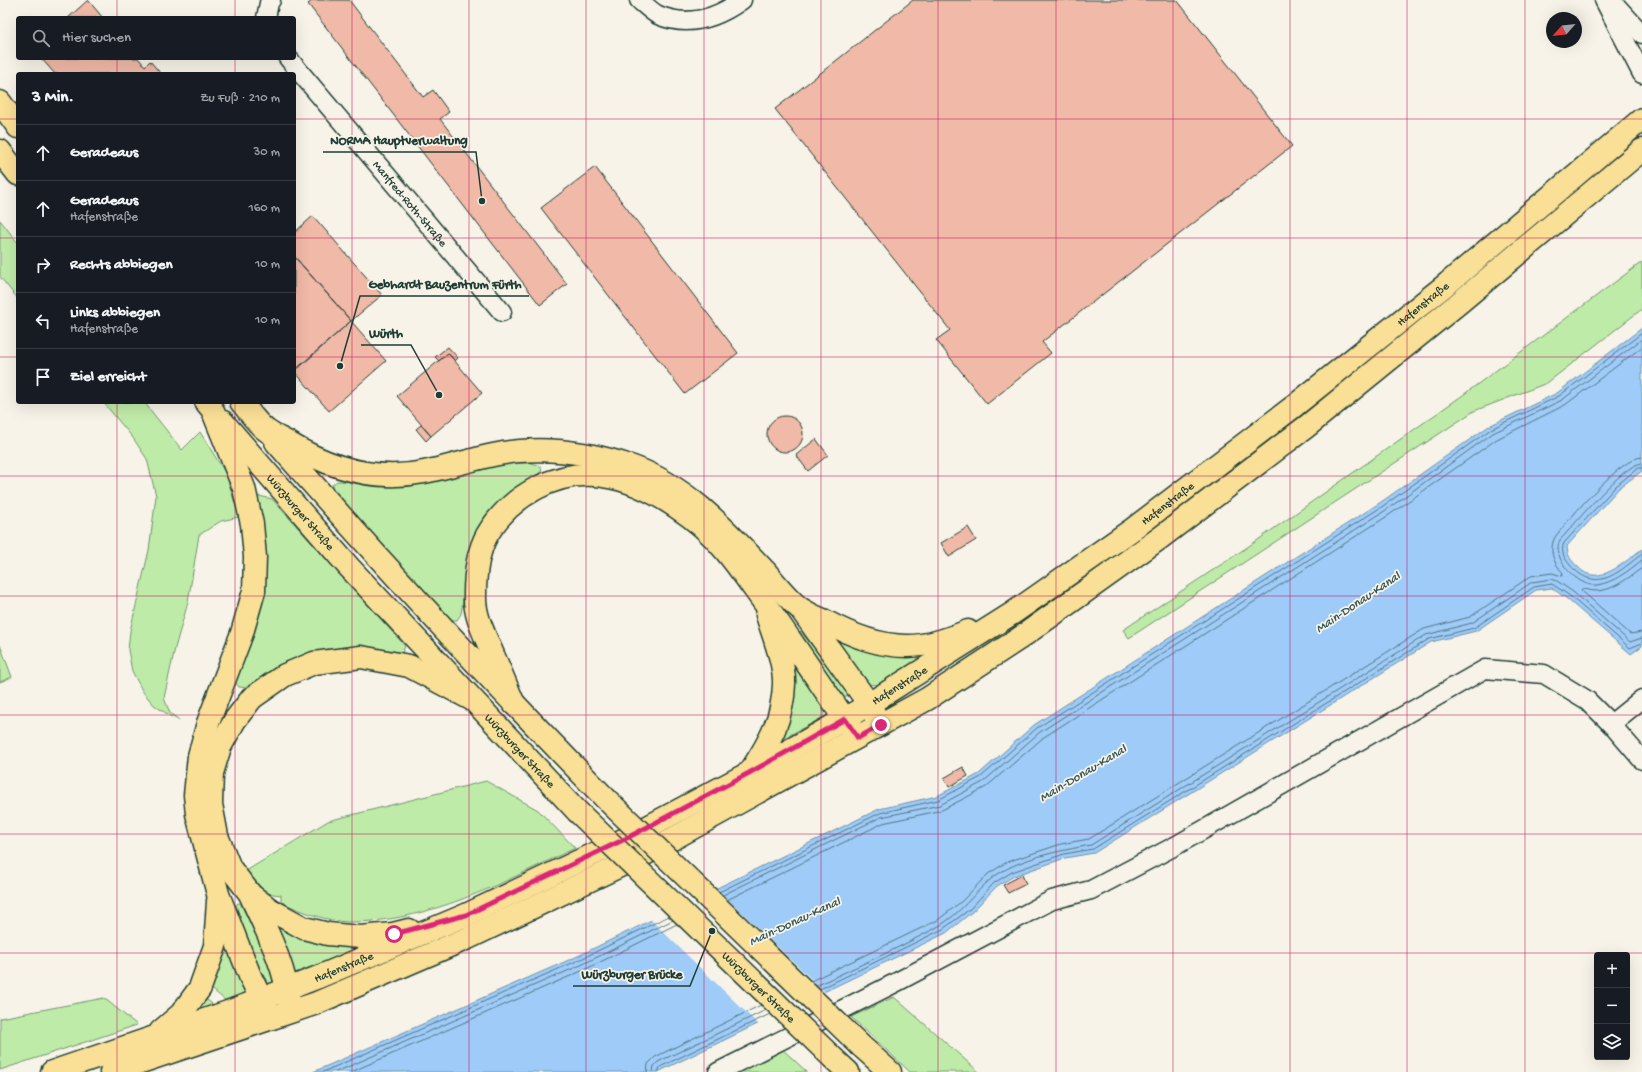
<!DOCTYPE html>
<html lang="de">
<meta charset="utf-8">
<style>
:root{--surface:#171b24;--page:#20242c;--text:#f1f3f6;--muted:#9ea1a6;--line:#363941}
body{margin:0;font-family:"Gochi Hand",sans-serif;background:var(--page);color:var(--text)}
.controls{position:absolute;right:12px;bottom:12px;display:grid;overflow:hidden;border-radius:4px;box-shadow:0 4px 16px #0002}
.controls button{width:36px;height:36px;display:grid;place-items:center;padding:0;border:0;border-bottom:1px solid var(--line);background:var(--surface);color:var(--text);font:20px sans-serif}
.compass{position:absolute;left:1546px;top:12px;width:36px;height:36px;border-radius:50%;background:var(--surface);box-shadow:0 4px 16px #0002;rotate:243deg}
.stop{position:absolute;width:12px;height:12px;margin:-9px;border:3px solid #db2777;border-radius:50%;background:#fff}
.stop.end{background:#db2777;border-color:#fff;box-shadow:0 1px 4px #0008}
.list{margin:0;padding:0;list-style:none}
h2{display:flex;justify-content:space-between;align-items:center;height:52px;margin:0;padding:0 16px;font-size:17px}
h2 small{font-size:13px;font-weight:400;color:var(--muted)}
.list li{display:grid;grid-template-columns:26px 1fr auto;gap:12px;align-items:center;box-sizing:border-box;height:56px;padding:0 16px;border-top:1px solid var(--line)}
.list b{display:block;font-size:15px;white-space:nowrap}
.list p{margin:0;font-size:13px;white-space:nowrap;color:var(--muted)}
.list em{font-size:13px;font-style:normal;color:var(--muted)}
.icon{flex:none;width:22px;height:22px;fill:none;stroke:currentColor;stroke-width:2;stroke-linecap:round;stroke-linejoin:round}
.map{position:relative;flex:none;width:1642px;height:1072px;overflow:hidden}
.search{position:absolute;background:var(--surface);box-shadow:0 4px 16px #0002;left:16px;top:16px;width:280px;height:44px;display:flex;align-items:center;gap:10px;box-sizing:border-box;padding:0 14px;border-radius:4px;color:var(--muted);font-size:15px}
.panel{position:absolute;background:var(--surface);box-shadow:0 4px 16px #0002;left:16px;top:72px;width:280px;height:332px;border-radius:4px}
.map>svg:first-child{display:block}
.green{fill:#bfeba8;stroke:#6f946e}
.water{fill:#9ecbf8;stroke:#6b92aa}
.pier{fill:#f7f3e8}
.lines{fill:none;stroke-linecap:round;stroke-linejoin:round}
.shore{stroke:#527682;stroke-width:1}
.building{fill:#f1b9a7;stroke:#1f3d34}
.minor-casing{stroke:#1f3d34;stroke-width:21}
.major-casing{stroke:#1f3d34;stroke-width:25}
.minor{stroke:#f7f3e8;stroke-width:18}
.major{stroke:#fadf96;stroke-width:22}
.major-bridge-casing{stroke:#1f3d34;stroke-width:25;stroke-linecap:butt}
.major-bridge{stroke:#fadf96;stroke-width:22}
.route{stroke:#db2777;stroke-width:5}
.grid{fill:none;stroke:#c2185b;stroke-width:1;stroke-opacity:0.55}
.labels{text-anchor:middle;stroke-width:3.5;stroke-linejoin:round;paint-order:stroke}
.street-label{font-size:12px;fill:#1f3d34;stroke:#f7f3e8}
.water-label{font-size:13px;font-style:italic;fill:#38595b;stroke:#f7f3e8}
.leader{fill:none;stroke:#1f3d34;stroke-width:1.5}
.callout-dot{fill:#1f3d34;stroke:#f7f3e8;stroke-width:1.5}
.callout-label{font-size:13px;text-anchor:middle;font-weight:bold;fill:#1f3d34;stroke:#f7f3e8;stroke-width:3.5;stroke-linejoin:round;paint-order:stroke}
</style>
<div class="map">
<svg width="1642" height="1072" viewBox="0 0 1642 1072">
<rect width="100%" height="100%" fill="#f7f3e8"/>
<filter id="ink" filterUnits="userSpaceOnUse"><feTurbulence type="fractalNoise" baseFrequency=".025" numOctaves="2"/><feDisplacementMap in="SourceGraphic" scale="8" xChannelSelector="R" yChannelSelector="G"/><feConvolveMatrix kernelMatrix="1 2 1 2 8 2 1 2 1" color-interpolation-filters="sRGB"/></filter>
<g filter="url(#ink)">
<path class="green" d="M 0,220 L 18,243 L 18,299 L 0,277 Z
M 1642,262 L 1642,309 L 1547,383 L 1474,411 L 1129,638 L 1123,630 L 1255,542 L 1463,395 Z
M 103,402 L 144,402 L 182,450 L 200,432 L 226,474 L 239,517 L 221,521 L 199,535 L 188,602 L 175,648 L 164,698 L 170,713 L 179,720 L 170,716 L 154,705 L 143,692 L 132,671 L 128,650 L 130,631 L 149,550 L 156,496 L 147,459 L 133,438 Z
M 498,463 L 532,463 L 540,466 L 542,470 L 469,556 L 461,614 L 457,620 L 450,620 L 335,494 L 332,485 L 337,481 L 386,483 Z
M 259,496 L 272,499 L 405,646 L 402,653 L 396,655 C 382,653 366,648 351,648 C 311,647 278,663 248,688 L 239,687 L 234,681 Z
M 800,631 L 838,677 L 848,695 L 843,699 L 795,635 Z
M 834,637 L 917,656 L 917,660 L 877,685 L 866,684 Z
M 0,645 L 12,677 L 0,682 Z
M 794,667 L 823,706 L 824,713 L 822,718 L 782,739 Z
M 486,781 L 538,810 L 575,848 C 503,882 429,923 348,922 C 325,921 301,911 281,902 L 281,895 L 266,893 L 246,871 L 328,821 Z
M 238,903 L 240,903 L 268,958 L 275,983 L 270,986 C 254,962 246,936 237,908 L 236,905 Z
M 276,924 L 359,945 L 360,949 L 299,976 L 294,972 L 272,926 Z
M 226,945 L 228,945 L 247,994 L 231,1005 L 208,986 Z
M 203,997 L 219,1009 L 192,1013 Z
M 894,997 L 979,1072 L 910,1072 L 851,1017 Z
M 104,998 L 137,1025 L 0,1070 L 0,1018 Z
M 781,1048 L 807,1072 L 738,1072 L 764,1056 Z"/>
<path class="water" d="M 1642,328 L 1642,471 L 1619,488 L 1567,546 C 1568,557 1570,559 1578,567 C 1598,589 1625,561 1642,549 L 1642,646 L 1631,654 L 1567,599 L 1552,588 L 1536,590 L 1476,631 L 1431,642 L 1094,853 L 1065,858 L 1014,876 L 997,886 L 972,912 L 946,933 L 658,1072 L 313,1072 L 578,956 L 879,809 L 937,796 L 966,781 L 979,774 L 1034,725 L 1381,502 L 1489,426 L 1557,393 Z"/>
<path class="pier" d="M 715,887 L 826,993 L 759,1025 L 650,919 Z"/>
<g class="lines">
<path class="shore" d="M 1642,463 C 1623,464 1575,524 1560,540 C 1550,558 1579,588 1597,585 C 1615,582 1628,571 1642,560
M 1642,468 L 1638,468 L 1616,486 L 1564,543 C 1560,552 1565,559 1570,565 C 1597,595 1618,572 1642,554
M 1642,568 C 1625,580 1605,598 1583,588 L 1581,590 L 1630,634 L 1642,632
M 719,892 L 880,813 L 938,800 L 981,777 L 1037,728 L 1383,506 L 1491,429 L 1559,396 L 1642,333
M 723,895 L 881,817 L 940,805 L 983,782 L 1040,732 L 1386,510 L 1493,433 L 1562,400 L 1642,339
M 727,900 L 883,823 L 942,810 L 986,787 L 1044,737 L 1389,515 L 1497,439 L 1565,405 L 1642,347
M 811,981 L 938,920 L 962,901 L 988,874 L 1007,862 L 1061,844 L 1089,839 L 1424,629 L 1470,617 L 1531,576 L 1552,573 L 1562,576 L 1563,573 C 1554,563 1548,551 1555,537 C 1569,519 1621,457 1642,457
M 816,986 C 857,966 900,948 939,926 C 960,914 973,894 991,879 C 1017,858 1060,851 1091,845 L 1426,635 L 1472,623 L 1532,582 L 1552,579 L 1557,581 L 1573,592 L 1630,642 L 1642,638
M 820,989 L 943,929 L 970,909 L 994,883 L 1012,872 L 1064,854 L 1093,849 L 1429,639 L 1474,628 L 1534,587 L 1552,584 L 1570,596 L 1630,648 L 1642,643
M 323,1072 L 579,960 L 669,916
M 336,1072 L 581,965 L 673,920
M 351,1072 L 584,970 L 677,924
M 647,1072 L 648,1064 L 655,1057 L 761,1005
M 653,1072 L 654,1066 L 658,1062 L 766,1010
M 658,1072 L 660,1067 L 770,1014"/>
</g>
<path class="building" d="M 88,0 L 103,18 L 68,18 Z
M 313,0 L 349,0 L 423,97 L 433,90 L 449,112 L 440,119 L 567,284 L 540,305 L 308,4 Z
M 913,0 L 1177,0 L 1292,146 L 1042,342 L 1051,353 L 987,404 L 936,340 L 950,330 L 775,109 Z
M 41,58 L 138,58 L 145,66 L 150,61 L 161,74 L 55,74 Z
M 595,167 L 738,353 L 685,394 L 541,208 Z
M 313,216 L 382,295 L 351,321 L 294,256 L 294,233 Z
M 294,256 L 351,321 L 294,372 Z
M 351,321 L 386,361 L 329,411 L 294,371 Z
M 448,347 L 458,358 L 455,361 L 448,353 L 439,361 L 435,357 Z
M 448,353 L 482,393 L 431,436 L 397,396 Z
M767 434a18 18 0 1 1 36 0a18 18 0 1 1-36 0Z
M 421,425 L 431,436 L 426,441 L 416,429 Z
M 816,439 L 828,455 L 808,471 L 796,455 Z
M 968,527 L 976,540 L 949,557 L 941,543 Z
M 963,767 L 968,776 L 949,787 L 944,778 Z
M 1022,875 L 1026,884 L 1008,893 L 1003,885 Z"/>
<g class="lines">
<g class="minor-casing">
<g id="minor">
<path d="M 639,0 C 645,5 652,12 658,15 C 688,28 717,18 742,0"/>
<path d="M 1604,0 L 1642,74"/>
<path d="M 1611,0 L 1642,34"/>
<path d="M 266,18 L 269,3 L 271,0"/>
<path id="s1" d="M 288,58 L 502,312"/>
<path d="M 1611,724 L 1642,699"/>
<path d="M 718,1072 L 895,983 L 1052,900 L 1091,890 L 1175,846 L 1485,669 L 1544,674 L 1587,700 L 1611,724 L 1642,760"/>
</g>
</g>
<g class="major-casing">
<g id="major">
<path d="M 0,102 L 18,127"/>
<path d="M 0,151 L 18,174"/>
<path d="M 206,402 L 212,409 L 244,488 L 252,524 L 255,557 L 254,591 L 242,633 L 208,723 L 199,756 L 195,795 L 197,814 L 218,894 L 250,976 L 267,1011"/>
<path d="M 241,402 C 249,411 256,423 266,430 C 272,435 280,438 287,442 C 329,468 374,482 424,472 C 456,466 488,453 520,451 C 558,448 598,455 633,467 C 688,487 725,529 764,570 C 774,581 789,601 801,609 C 807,613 815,617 823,620 C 852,636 886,650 921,645 C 937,643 953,637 968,631"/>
<path id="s2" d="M 223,422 L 348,566 L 577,811"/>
<path d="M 276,442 C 382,564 492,682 605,798"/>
<path d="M 802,611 L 869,704 L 876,717"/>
<path d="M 514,704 C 507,688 501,672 494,657 C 486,637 474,617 475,595 C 475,575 477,553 487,535 C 510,496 557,469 603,476 C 628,479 654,492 675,506 C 692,517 711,533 724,549 C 735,562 745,576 755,590 C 789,636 820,684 853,731"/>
<path d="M 752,769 C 770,741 783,718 784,684 C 785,664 773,635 767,615"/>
<path d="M 251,896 C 266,930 285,965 289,1002"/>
<path d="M 409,930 L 393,934 L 360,937 L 328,934 L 304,928 L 271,910 L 251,895 L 230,868 L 217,836 L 211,804 L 212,773 L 220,747 L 235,720 L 252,698 L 285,675 L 314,663 L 361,657 L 409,666 L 471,699"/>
<path d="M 161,1031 L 181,1014 L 200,988 L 215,946 L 218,901"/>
<path d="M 861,1046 L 890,1072"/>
<path d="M 834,1059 L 848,1072"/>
<path id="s3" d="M 52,1072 L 228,1012 L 316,978 L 466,915 L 625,839 L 749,773 L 845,719 L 1013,613 L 1133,529 L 1293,407 L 1448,283 L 1642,119"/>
<path d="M 111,1072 L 314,1004 L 468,938 L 645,854 L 927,699 L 1020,638 L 1160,538 L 1306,427 L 1460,302 L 1642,150"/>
</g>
</g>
<use href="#minor" class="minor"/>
<use href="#major" class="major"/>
<g class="major-bridge-casing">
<g id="major-bridge">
<path d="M 605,798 L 861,1046"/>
<path id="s4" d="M 577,811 L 834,1059"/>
</g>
</g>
<use href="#major-bridge" class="major-bridge"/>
</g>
</g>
<g class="lines" filter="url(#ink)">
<path class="route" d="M 394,934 L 466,915 L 625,839 L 749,773 L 845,719 L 858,738 L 881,725"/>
</g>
<path class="grid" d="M 117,0 L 117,18M 235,0 L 235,18M 352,0 L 352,1072M 469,0 L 469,1072M 586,0 L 586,1072M 704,0 L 704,1072M 821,0 L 821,1072M 938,0 L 938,1072M 1056,0 L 1056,1072M 1173,0 L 1173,1072M 1290,0 L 1290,1072M 1407,0 L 1407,1072M 1525,0 L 1525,1072M 117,58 L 117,74M 235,58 L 235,74M 0,119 L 18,119M 294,119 L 1642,119M 0,238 L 18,238M 294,238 L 1642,238M 0,357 L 18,357M 294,357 L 1642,357M 117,402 L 117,1072M 235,402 L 235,1072M 0,476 L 1642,476M 0,596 L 1642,596M 0,715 L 1642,715M 0,834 L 1642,834M 0,953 L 1642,953"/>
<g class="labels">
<g class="street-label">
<text dy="4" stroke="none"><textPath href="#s1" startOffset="190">Manfred-Roth-Straße</textPath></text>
<text dy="4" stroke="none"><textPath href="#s3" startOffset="1582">Hafenstraße</textPath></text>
<text dy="4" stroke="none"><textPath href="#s3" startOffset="1258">Hafenstraße</textPath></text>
<text dy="4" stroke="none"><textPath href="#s2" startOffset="119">Würzburger Straße</textPath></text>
<text dy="4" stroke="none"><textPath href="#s3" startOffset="934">Hafenstraße</textPath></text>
<text dy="4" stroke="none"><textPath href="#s2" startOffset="443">Würzburger Straße</textPath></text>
<text dy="4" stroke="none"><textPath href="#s3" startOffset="310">Hafenstraße</textPath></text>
<text dy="4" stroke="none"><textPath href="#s4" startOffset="253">Würzburger Straße</textPath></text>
</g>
<g class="water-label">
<text transform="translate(1357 601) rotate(-34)" y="5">Main-Donau-Kanal</text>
<text transform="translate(1082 772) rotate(-31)" y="5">Main-Donau-Kanal</text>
<text transform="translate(794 920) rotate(-25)" y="5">Main-Donau-Kanal</text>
</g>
</g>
<path class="leader" d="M482 201L476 152H323M340 366L360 296H529M439 395L411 345H361M712 931L690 986H573"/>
<g class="callout-dot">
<circle cx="482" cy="201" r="4"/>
<circle cx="340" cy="366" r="4"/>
<circle cx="439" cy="395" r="4"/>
<circle cx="712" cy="931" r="4"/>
</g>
<g class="callout-label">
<text x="399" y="144">NORMA Hauptverwaltung</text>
<text x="445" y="288">Gebhardt Bauzentrum Fürth</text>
<text x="386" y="337">Würth</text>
<text x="632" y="978">Würzburger Brücke</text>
</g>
</svg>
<div class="controls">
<button>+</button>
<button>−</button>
<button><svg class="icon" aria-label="layers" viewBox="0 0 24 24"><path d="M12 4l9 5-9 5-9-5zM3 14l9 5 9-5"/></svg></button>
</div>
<svg class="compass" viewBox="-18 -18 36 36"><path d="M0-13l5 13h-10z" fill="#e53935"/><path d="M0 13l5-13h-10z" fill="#9ea1a6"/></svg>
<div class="stop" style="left:394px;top:934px"></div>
<div class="stop end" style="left:881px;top:725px"></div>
<div class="search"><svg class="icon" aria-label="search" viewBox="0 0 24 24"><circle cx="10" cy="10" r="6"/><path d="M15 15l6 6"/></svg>Hier suchen</div>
<section class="panel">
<h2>3 Min.<small>Zu Fuß · 210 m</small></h2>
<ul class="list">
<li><svg class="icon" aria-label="ahead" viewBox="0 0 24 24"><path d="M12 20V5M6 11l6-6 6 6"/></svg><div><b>Geradeaus</b></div><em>30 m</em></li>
<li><svg class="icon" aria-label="ahead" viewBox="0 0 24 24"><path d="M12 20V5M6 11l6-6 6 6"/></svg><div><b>Geradeaus</b><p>Hafenstraße</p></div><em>160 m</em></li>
<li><svg class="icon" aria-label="right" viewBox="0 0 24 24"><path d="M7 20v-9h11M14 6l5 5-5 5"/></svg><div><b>Rechts abbiegen</b></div><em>10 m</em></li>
<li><svg class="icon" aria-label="left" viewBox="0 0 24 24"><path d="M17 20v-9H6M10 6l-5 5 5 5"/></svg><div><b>Links abbiegen</b><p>Hafenstraße</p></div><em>10 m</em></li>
<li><svg class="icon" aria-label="arrive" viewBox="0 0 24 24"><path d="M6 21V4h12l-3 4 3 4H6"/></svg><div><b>Ziel erreicht</b></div></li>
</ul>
</section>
</div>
